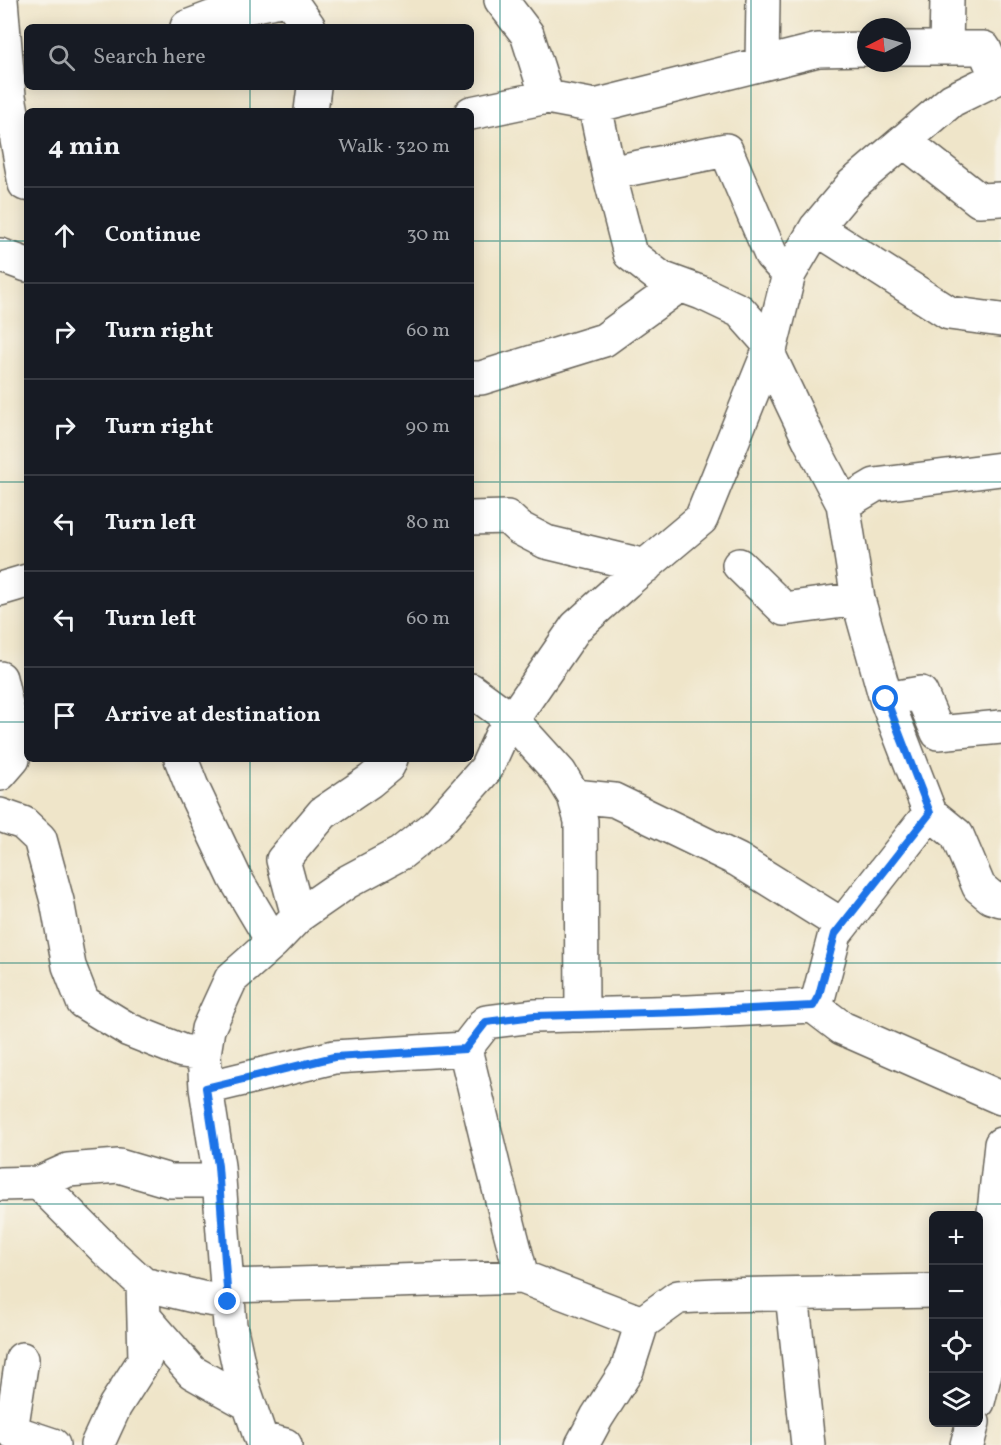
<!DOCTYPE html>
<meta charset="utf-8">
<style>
:root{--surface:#171b24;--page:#20242c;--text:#f1f3f6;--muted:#9ea1a6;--line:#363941}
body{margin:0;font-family:Vollkorn,serif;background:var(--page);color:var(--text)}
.controls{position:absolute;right:18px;bottom:18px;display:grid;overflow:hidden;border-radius:9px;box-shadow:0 3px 15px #0003}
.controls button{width:54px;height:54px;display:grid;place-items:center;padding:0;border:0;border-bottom:2px solid var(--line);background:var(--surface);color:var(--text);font:30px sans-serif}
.compass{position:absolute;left:857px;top:18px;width:54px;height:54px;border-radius:50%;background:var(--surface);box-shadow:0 3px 15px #0003;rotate:264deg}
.stop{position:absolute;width:18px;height:18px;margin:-14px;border:4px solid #1a73e8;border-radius:50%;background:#fff}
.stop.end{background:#1a73e8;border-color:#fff;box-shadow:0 2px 6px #0008}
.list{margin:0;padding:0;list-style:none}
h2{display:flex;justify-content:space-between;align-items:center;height:78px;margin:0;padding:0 24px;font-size:26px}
h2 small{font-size:20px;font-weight:400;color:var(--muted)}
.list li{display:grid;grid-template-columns:39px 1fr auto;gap:18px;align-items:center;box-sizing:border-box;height:96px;padding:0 24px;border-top:2px solid var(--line)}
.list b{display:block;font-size:22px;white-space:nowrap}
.list em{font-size:20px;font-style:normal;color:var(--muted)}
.icon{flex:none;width:33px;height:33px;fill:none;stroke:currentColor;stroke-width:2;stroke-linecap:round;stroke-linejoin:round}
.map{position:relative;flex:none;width:1001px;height:1445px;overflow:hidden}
.search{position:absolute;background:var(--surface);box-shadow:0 3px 15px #0003;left:24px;top:24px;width:450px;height:66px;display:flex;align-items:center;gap:15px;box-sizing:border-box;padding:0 21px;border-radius:9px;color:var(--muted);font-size:22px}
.panel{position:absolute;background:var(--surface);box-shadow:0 3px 15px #0003;left:24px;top:108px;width:450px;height:654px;border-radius:9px}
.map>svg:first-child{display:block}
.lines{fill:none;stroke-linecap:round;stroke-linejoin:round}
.minor-casing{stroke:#666259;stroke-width:36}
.minor{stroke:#fff;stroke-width:33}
.route{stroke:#1a73e8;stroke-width:8}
.grid{fill:none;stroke:#0f766e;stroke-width:1.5;stroke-opacity:0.55}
</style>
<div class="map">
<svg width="1001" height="1445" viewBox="0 0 1001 1445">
<rect width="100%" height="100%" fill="#f7f3e8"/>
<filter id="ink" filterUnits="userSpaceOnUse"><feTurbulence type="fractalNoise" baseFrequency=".0167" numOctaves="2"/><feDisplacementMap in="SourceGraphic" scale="12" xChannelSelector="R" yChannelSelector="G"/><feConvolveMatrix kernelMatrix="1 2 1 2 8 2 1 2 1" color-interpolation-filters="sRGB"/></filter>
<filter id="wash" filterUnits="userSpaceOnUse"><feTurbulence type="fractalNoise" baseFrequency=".008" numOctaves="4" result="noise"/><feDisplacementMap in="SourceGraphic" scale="24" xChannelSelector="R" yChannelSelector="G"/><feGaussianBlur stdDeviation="1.35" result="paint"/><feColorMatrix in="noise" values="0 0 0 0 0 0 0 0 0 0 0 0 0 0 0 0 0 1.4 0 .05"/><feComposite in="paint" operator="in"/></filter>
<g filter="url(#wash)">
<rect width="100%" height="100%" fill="#efe5c9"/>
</g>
<g filter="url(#ink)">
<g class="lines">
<g class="minor-casing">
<path id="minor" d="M 1,0 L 9,96 L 25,184
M 290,0 L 309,27
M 501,0 L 527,34 L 547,97 L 595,106 L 818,50 L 866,49
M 187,27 L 232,10 L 280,0
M 946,47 L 947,0
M 902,48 L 984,48 L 997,78
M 762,64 L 763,0
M 595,106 L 609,173 L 630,254 L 661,278 L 702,293 L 740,311 L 771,346
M 311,111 L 314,87
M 471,113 L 547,97
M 904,141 L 979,200 L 1001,199
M 609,173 L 726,150 L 771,255 L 789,274
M 816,228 L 949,313 L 1001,320
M 0,255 L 27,265
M 768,353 L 810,441 L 843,504 L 858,599 L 886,699 L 930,813 L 957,835 L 979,887 L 991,897 L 1001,900
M 471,378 L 481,378 L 604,340 L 680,285
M 843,504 L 875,485 L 1001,469
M 471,518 L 507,517 L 519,528 L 546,542 L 646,566
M 739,565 L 784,609 L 858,599
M 0,589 L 27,581
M 0,678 L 12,730 L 13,759 L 0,774
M 471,690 L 512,720 L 560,773 L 574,796 L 581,821 L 582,1015
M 886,699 L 921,693 L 938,733 L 1001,727
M 181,759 L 192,787 L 235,878 L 273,942
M 574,796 L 614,800 L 738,860 L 842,925
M 0,815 L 23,823 L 40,839 L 57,901 L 69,966 L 83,1002 L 129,1030 L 182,1051 L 204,1054
M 298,916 L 283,860 L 323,813 L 370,781 L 388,766 L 391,759
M 813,1006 L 819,995 L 835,934 L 930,813
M 465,1049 L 486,1022 L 534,1016 L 688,1012 L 813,1006 L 842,1028 L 1001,1098
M 206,1088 L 334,1057 L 465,1049 L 494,1169 L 522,1277
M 39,1183 L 106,1250 L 143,1284 L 202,1298 L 228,1302
M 0,1184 L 39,1183 L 68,1170 L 119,1166 L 170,1181 L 219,1181
M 227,1286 L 522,1277 L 642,1323
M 792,1294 L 808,1445
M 145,1318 L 192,1372 L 249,1404
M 22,1359 L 11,1431 L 53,1445
M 978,1402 L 988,1361 L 986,1290 L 1001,1144
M 97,1445 L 115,1406 L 145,1359 L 143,1284
M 285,1445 L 261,1439 L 243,1386 L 230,1325 L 218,1166 L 206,1088 L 204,1054 L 208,1029 L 231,979 L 273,942 L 298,916 L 347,882 L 401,853 L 436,825 L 486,769 L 501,736 L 576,627 L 626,582 L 701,519 L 771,346 L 789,274 L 816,228 L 852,185 L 952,100 L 1001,76
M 582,1445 L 597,1417 L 627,1370 L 642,1323 L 678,1297 L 716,1295 L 934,1291
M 967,1445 L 973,1422"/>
</g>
<use href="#minor" class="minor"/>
</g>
</g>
<g class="lines" filter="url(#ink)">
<path class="route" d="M 228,1302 L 218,1166 L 206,1088 L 334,1057 L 465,1049 L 486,1022 L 534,1016 L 688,1012 L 813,1006 L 819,995 L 835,934 L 930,813 L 886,699"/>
</g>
<path class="grid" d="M 250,0 L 250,27M 500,0 L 500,1445M 751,0 L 751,1445M 250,87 L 250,111M 0,241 L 27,241M 471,241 L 1001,241M 0,482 L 27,482M 471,482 L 1001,482M 0,722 L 27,722M 471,722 L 1001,722M 250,759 L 250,1445M 0,963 L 1001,963M 0,1204 L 1001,1204"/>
</svg>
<div class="controls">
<button>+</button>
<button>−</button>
<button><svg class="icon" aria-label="locate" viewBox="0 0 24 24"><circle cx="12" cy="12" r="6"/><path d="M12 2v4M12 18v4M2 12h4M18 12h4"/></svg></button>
<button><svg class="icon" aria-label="layers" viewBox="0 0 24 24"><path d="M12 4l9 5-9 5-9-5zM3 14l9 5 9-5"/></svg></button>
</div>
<svg class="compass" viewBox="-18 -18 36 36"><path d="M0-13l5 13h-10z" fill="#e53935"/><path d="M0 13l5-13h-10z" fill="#9ea1a6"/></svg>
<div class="stop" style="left:886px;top:699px"></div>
<div class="stop end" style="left:228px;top:1302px"></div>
<div class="search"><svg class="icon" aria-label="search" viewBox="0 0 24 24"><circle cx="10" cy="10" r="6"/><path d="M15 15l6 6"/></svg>Search here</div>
<section class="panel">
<h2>4 min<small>Walk · 320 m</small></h2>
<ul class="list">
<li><svg class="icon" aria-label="ahead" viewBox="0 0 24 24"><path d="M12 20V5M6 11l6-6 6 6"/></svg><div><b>Continue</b></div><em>30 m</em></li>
<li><svg class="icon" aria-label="right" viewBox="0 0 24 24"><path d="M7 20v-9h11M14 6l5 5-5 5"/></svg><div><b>Turn right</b></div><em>60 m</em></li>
<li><svg class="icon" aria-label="right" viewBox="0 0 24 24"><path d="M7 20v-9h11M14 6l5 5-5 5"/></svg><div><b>Turn right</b></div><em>90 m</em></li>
<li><svg class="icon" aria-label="left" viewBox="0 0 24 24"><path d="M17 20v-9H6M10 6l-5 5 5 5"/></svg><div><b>Turn left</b></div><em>80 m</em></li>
<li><svg class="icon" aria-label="left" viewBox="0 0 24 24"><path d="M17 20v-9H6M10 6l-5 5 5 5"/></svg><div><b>Turn left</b></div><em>60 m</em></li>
<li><svg class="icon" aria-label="arrive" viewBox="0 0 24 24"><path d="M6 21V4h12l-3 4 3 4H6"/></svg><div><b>Arrive at destination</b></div></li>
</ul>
</section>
</div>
